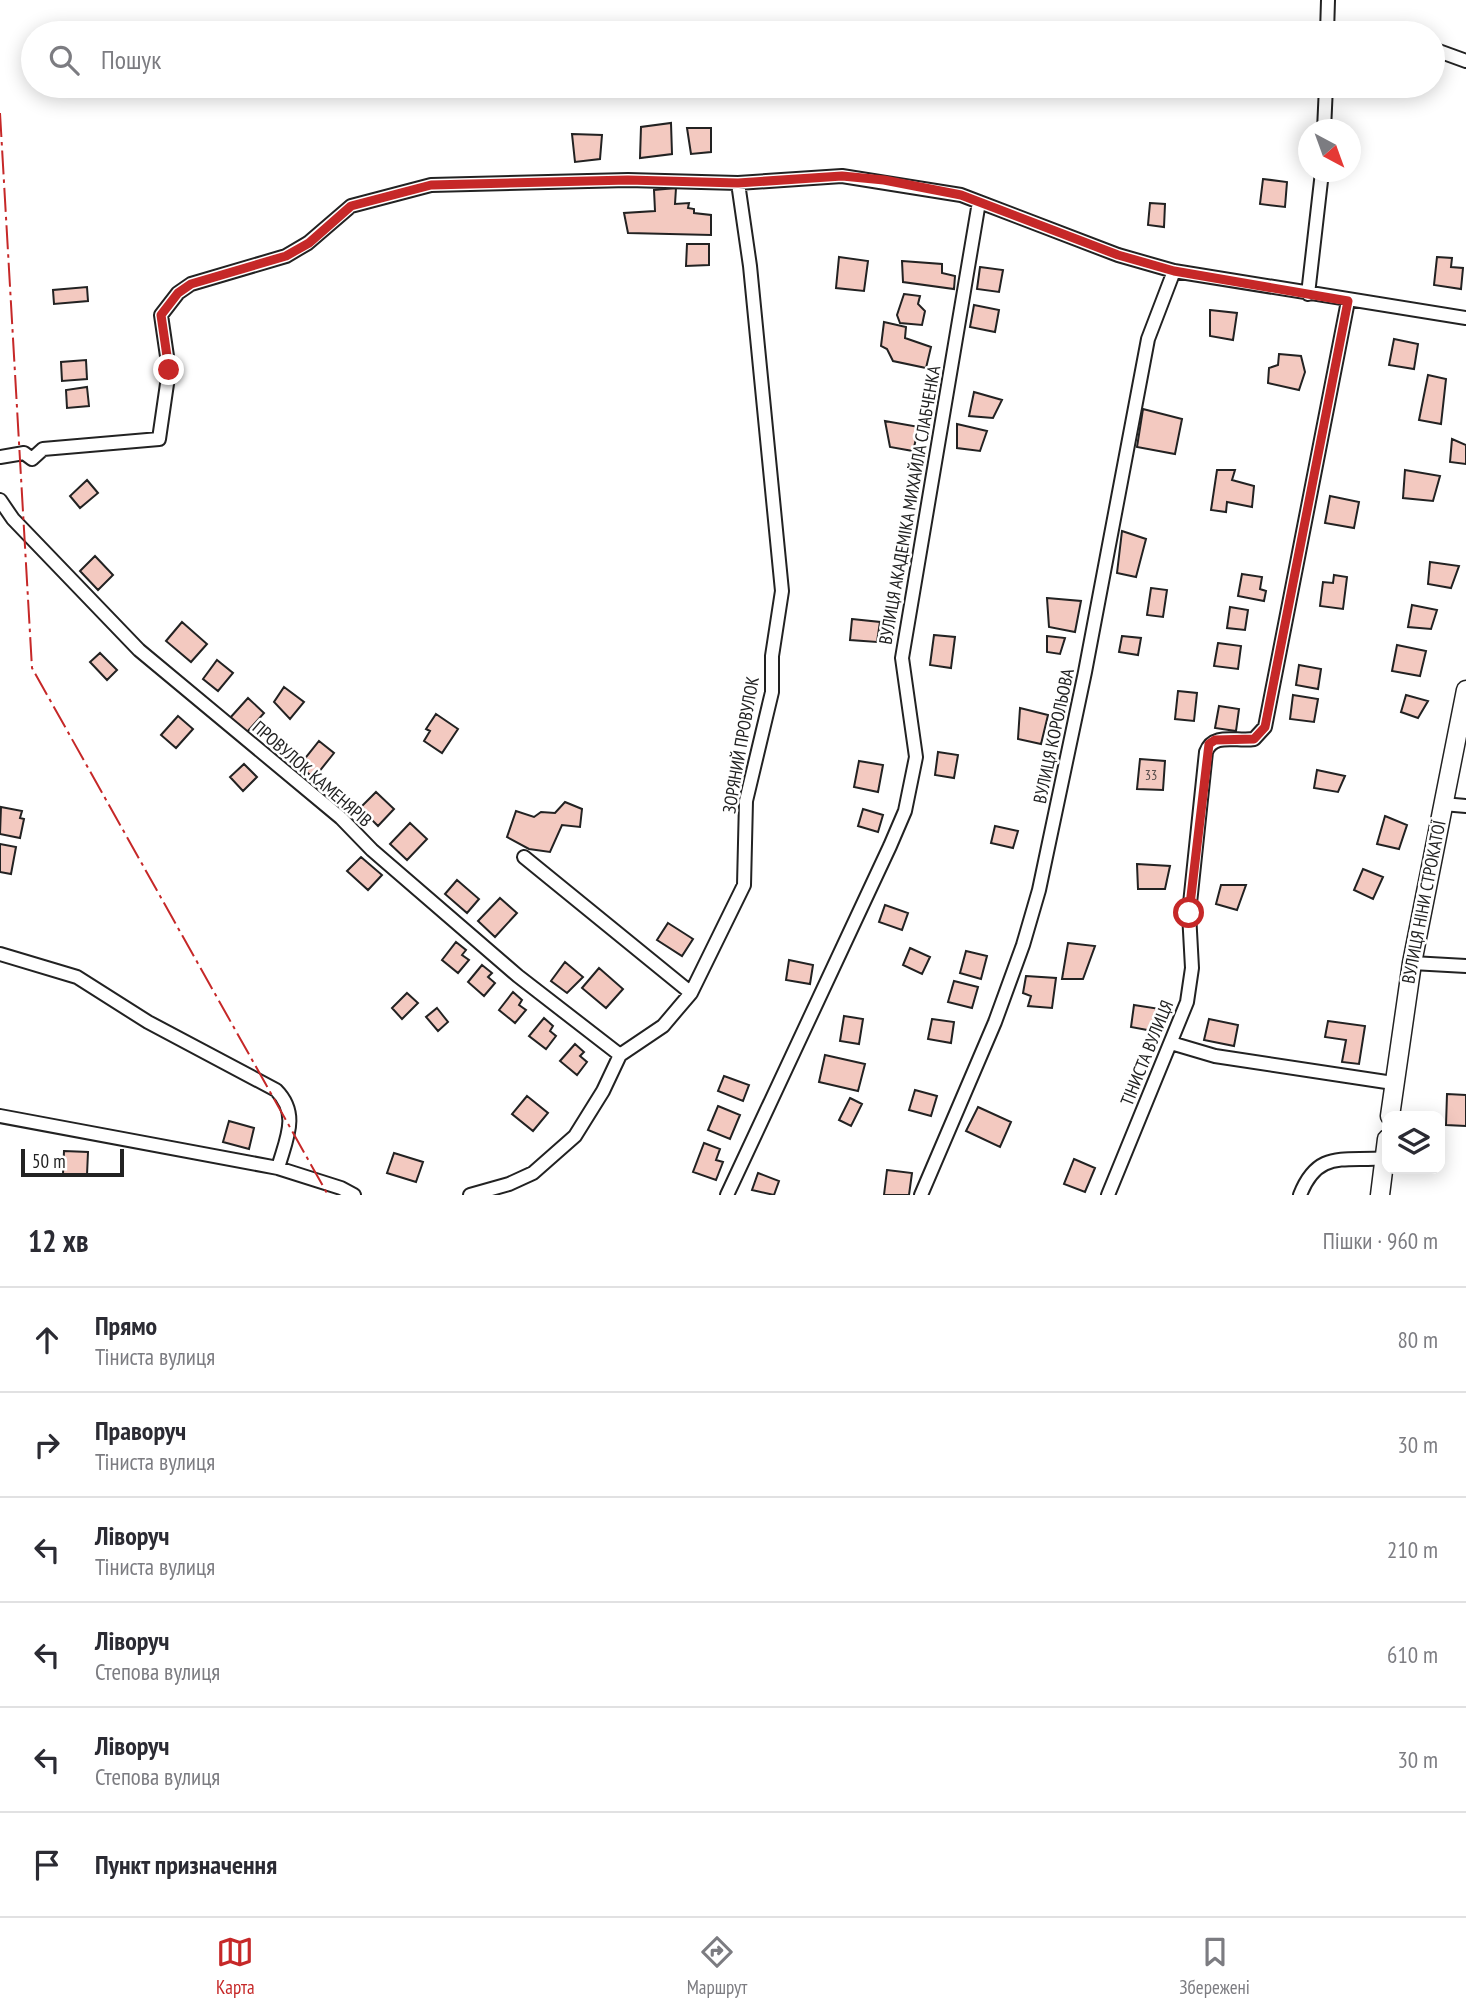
<!DOCTYPE html>
<html lang="uk">
<meta charset="utf-8">
<style>
:root{--surface:#fff;--page:#f7f7f7;--text:#2b2b33;--muted:#7c7c81;--line:#e1e1e2;--accent:#c62828}
body{margin:0;font-family:"PT Sans Narrow",sans-serif;background:var(--page);color:var(--text)}
.controls{position:absolute;right:21px;bottom:21px;display:grid;overflow:hidden;border-radius:14px;box-shadow:0 4px 18px #0003}
.controls button{width:63px;height:63px;display:grid;place-items:center;padding:0;border:0;border-bottom:2px solid var(--line);background:var(--surface);color:var(--text);font:35px sans-serif}
.compass{position:absolute;left:1298px;top:119px;width:63px;height:63px;border-radius:50%;background:var(--surface);box-shadow:0 4px 18px #0003;rotate:139deg}
.scale{position:absolute;left:21px;bottom:18px;width:103px;box-sizing:border-box;padding-left:7px;border:4px solid #222;border-top:0;font-size:19px;line-height:24px;white-space:nowrap;color:#222;-webkit-text-stroke:5px #fff;paint-order:stroke}
.stop{position:absolute;width:21px;height:21px;margin:-16px;border:5px solid #c62828;border-radius:50%;background:#fff}
.stop.end{background:#c62828;border-color:#fff;box-shadow:0 2px 7px #0008}
.list{margin:0;padding:0;list-style:none}
h2{display:flex;justify-content:space-between;align-items:center;height:91px;margin:0;padding:0 28px;font-size:30px}
h2 small{font-size:23px;font-weight:400;color:var(--muted)}
.list li{display:grid;grid-template-columns:46px 1fr auto;gap:21px;align-items:center;box-sizing:border-box;height:105px;padding:0 28px;border-top:2px solid var(--line)}
.list b{display:block;font-size:26px;white-space:nowrap}
.list p{margin:0;font-size:23px;white-space:nowrap;color:var(--muted)}
.list em{font-size:23px;font-style:normal;color:var(--muted)}
.icon{flex:none;width:38px;height:38px;fill:none;stroke:currentColor;stroke-width:2;stroke-linecap:round;stroke-linejoin:round}
.map{position:relative;flex:none;width:1466px;height:1195px;overflow:hidden}
.search{position:absolute;background:var(--surface);box-shadow:0 4px 18px #0003;left:21px;right:21px;top:21px;height:77px;display:flex;align-items:center;gap:18px;box-sizing:border-box;padding:0 24px;border-radius:38px;color:var(--muted);font-size:26px}
.sheet{height:721px;background:var(--surface)}
nav{display:flex;justify-content:space-around;align-items:center;box-sizing:border-box;height:98px;border-top:2px solid var(--line);background:var(--surface);font-size:19px;color:var(--muted)}
nav a{display:grid;justify-items:center;gap:4px}
nav .on{color:var(--accent)}
.map>svg:first-child{display:block}
.building{fill:#f3c9c0;stroke:#222;stroke-width:2}
.lines{fill:none;stroke-linecap:round;stroke-linejoin:round}
.street-casing{stroke:#222;stroke-width:16}
.secondary-casing{stroke:#222;stroke-width:21}
.street{stroke:#fff;stroke-width:12}
.secondary{stroke:#fff;stroke-width:18}
.power{stroke:#c62828;stroke-width:2;stroke-dasharray:24 5 3.5 5;stroke-linecap:butt}
.route{stroke:#c62828;stroke-width:9}
.labels{text-anchor:middle;stroke-width:5;stroke-linejoin:round;paint-order:stroke}
.number-label{font-size:14px;fill:#564c4a}
.street-label{font-size:18px;fill:#222;stroke:#fff}
</style>
<div class="map">
<svg width="1466" height="1195" viewBox="0 0 1466 1195">
<rect width="100%" height="100%" fill="#fff"/>
<path class="building" d="M 553,26 L 563,26 L 564,33 L 533,33 L 532,28 Z
M 671,123 L 672,154 L 640,158 L 641,127 Z
M 687,128 L 711,128 L 711,152 L 691,154 Z
M 572,134 L 602,135 L 600,159 L 575,162 Z
M 1263,179 L 1287,182 L 1285,207 L 1260,204 Z
M 676,188 L 675,204 L 689,203 L 688,208 L 694,209 L 694,213 L 711,215 L 711,235 L 628,233 L 624,213 L 655,211 L 654,190 Z
M 1150,203 L 1165,204 L 1164,227 L 1148,225 Z
M 687,244 L 709,244 L 709,265 L 686,266 Z
M 839,257 L 868,261 L 864,291 L 836,288 Z
M 1437,257 L 1452,258 L 1451,267 L 1463,268 L 1461,289 L 1434,285 Z
M 902,261 L 942,264 L 942,273 L 955,276 L 954,289 L 903,282 Z
M 980,267 L 1003,270 L 999,292 L 977,289 Z
M 87,287 L 88,301 L 54,304 L 53,290 Z
M 904,294 L 920,296 L 918,304 L 925,311 L 922,325 L 900,323 L 897,315 Z
M 974,305 L 999,310 L 995,332 L 970,327 Z
M 1210,310 L 1237,313 L 1233,340 L 1210,336 Z
M 884,322 L 906,327 L 905,338 L 931,347 L 926,368 L 893,361 L 887,349 L 881,346 Z
M 1394,339 L 1418,344 L 1414,369 L 1389,365 Z
M 1279,354 L 1301,356 L 1305,372 L 1299,390 L 1268,383 L 1269,368 L 1278,365 Z
M 86,360 L 87,379 L 62,381 L 61,362 Z
M 1428,375 L 1446,379 L 1441,424 L 1419,420 Z
M 87,387 L 89,406 L 67,408 L 66,390 Z
M 974,392 L 1002,400 L 993,418 L 969,416 Z
M 1143,409 L 1182,419 L 1175,454 L 1137,447 Z
M 885,421 L 919,427 L 913,451 L 890,447 Z
M 957,424 L 987,431 L 980,451 L 957,448 Z
M 1452,439 L 1466,445 L 1466,464 L 1450,462 Z
M 1217,470 L 1235,470 L 1232,480 L 1254,486 L 1252,507 L 1227,502 L 1226,512 L 1211,510 Z
M 1405,470 L 1440,476 L 1433,501 L 1403,498 Z
M 87,480 L 98,493 L 80,508 L 70,496 Z
M 1330,496 L 1359,502 L 1354,528 L 1325,523 Z
M 1122,531 L 1146,539 L 1136,577 L 1117,573 Z
M 95,556 L 113,575 L 98,590 L 80,571 Z
M 1430,562 L 1459,566 L 1451,588 L 1428,584 Z
M 1242,574 L 1262,577 L 1260,589 L 1266,591 L 1264,601 L 1238,596 Z
M 1334,575 L 1347,577 L 1343,609 L 1320,606 L 1323,582 L 1333,583 Z
M 1151,588 L 1167,590 L 1163,617 L 1147,615 Z
M 1047,598 L 1081,601 L 1075,632 L 1049,627 Z
M 1412,605 L 1437,610 L 1431,629 L 1408,627 Z
M 1230,607 L 1248,610 L 1245,630 L 1227,628 Z
M 852,619 L 880,622 L 877,642 L 850,640 Z
M 182,622 L 207,644 L 191,662 L 166,641 Z
M 934,635 L 955,637 L 951,668 L 930,665 Z
M 1047,636 L 1065,638 L 1060,654 L 1047,652 Z
M 1122,636 L 1141,638 L 1138,655 L 1119,652 Z
M 1218,643 L 1241,646 L 1238,669 L 1214,666 Z
M 1397,645 L 1426,651 L 1420,676 L 1392,671 Z
M 100,653 L 117,670 L 107,680 L 90,662 Z
M 217,660 L 233,673 L 218,691 L 203,679 Z
M 1299,665 L 1321,669 L 1318,689 L 1296,685 Z
M 284,687 L 304,702 L 290,719 L 274,702 Z
M 1178,691 L 1197,693 L 1194,721 L 1175,719 Z
M 1293,695 L 1318,699 L 1314,722 L 1290,719 Z
M 1406,695 L 1428,701 L 1418,718 L 1401,712 Z
M 248,698 L 264,713 L 247,732 L 230,718 Z
M 1219,706 L 1239,709 L 1236,731 L 1215,728 Z
M 1020,708 L 1048,715 L 1041,744 L 1018,739 Z
M 436,714 L 458,729 L 442,753 L 424,741 L 430,731 L 426,729 Z
M 178,716 L 193,729 L 176,748 L 161,735 Z
M 319,741 L 334,753 L 314,778 L 299,766 Z
M 938,752 L 958,755 L 954,778 L 935,775 Z
M 1140,759 L 1165,761 L 1163,790 L 1137,789 Z
M 859,761 L 883,765 L 878,792 L 854,787 Z
M 244,764 L 257,777 L 243,791 L 230,777 Z
M 1317,770 L 1345,776 L 1338,792 L 1314,788 Z
M 376,792 L 394,809 L 378,826 L 360,808 Z
M 565,802 L 582,809 L 580,827 L 562,825 L 550,852 L 529,849 L 507,837 L 516,811 L 534,817 L 541,812 L 555,813 Z
M 1,807 L 22,811 L 20,818 L 24,819 L 20,838 L 0,834 Z
M 863,809 L 883,815 L 878,832 L 858,826 Z
M 1385,816 L 1407,825 L 1399,849 L 1377,844 Z
M 410,823 L 427,839 L 407,860 L 390,844 Z
M 995,826 L 1018,831 L 1013,848 L 991,843 Z
M 0,844 L 16,847 L 11,874 L 0,872 Z
M 361,857 L 382,875 L 368,890 L 347,871 Z
M 1137,864 L 1170,866 L 1165,889 L 1138,889 Z
M 1363,869 L 1383,877 L 1373,899 L 1354,890 Z
M 457,880 L 479,899 L 467,913 L 445,894 Z
M 1221,885 L 1246,885 L 1237,910 L 1216,904 Z
M 500,898 L 517,913 L 495,937 L 478,921 Z
M 885,905 L 908,913 L 902,930 L 879,922 Z
M 668,923 L 693,939 L 682,956 L 657,940 Z
M 456,942 L 466,950 L 462,955 L 469,960 L 458,973 L 442,960 Z
M 1068,943 L 1095,946 L 1083,979 L 1062,979 Z
M 910,948 L 930,957 L 922,974 L 903,965 Z
M 966,951 L 987,956 L 981,979 L 960,973 Z
M 789,960 L 813,965 L 810,984 L 786,980 Z
M 565,962 L 583,977 L 567,993 L 551,981 Z
M 482,965 L 492,973 L 488,977 L 495,983 L 484,996 L 468,982 Z
M 599,968 L 623,989 L 606,1008 L 582,988 Z
M 1026,976 L 1056,978 L 1052,1008 L 1028,1006 L 1031,996 L 1023,993 Z
M 954,981 L 978,987 L 972,1008 L 948,1002 Z
M 513,992 L 522,1000 L 519,1005 L 526,1010 L 515,1023 L 499,1010 Z
M 407,993 L 418,1003 L 402,1019 L 392,1008 Z
M 1134,1005 L 1160,1009 L 1158,1032 L 1131,1027 Z
M 437,1008 L 448,1022 L 438,1031 L 426,1017 Z
M 844,1016 L 863,1019 L 859,1044 L 840,1041 Z
M 544,1018 L 553,1026 L 550,1031 L 556,1036 L 546,1049 L 529,1036 Z
M 932,1019 L 954,1022 L 951,1043 L 928,1039 Z
M 1209,1019 L 1238,1025 L 1234,1046 L 1204,1040 Z
M 1328,1021 L 1365,1026 L 1359,1064 L 1342,1062 L 1346,1040 L 1325,1037 Z
M 575,1044 L 584,1052 L 580,1056 L 587,1062 L 577,1075 L 560,1061 Z
M 825,1055 L 865,1064 L 858,1091 L 819,1082 Z
M 724,1076 L 749,1085 L 743,1101 L 718,1091 Z
M 915,1090 L 937,1096 L 931,1116 L 909,1110 Z
M 1447,1094 L 1466,1095 L 1466,1126 L 1446,1125 Z
M 527,1096 L 548,1113 L 533,1131 L 512,1114 Z
M 850,1098 L 862,1104 L 851,1126 L 839,1120 Z
M 718,1106 L 740,1115 L 730,1139 L 708,1130 Z
M 978,1107 L 1011,1122 L 1000,1147 L 966,1131 Z
M 229,1121 L 254,1128 L 249,1149 L 223,1142 Z
M 704,1143 L 720,1149 L 716,1160 L 723,1162 L 716,1180 L 693,1172 Z
M 64,1151 L 88,1152 L 87,1175 L 63,1174 Z
M 394,1153 L 423,1162 L 416,1182 L 387,1173 Z
M 1074,1159 L 1095,1168 L 1085,1192 L 1064,1184 Z
M 887,1170 L 912,1173 L 909,1195 L 884,1195 Z
M 758,1173 L 779,1181 L 774,1195 L 752,1190 Z"/>
<g class="lines">
<g class="street-casing">
<path id="street" d="M 1312,33 L 1341,29 L 1379,33
M 1327,33 L 1328,0
M 1433,49 L 1466,61
M 1324,130 L 1326,86
M 1308,294 L 1322,172
M 0,457 L 24,453 L 32,459 L 43,449 L 159,439 L 169,370 L 161,315 L 178,293 L 191,284 L 286,256 L 308,243 L 351,206 L 431,185 L 628,180 L 738,183 L 842,176 L 961,195 L 1118,255 L 1174,271 L 1466,318
M 0,500 L 13,519 L 139,650 L 341,818 L 372,850 L 518,976 L 620,1055
M 1443,804 L 1466,806
M 524,857 L 691,993
M 0,954 L 77,977 L 148,1022 L 276,1090 C 300,1114 286,1139 278,1168
M 1412,963 L 1466,966
M 1171,1043 L 1215,1056 L 1393,1083
M 0,1116 L 278,1168 L 341,1188 L 354,1195
M 470,1195 L 509,1184 L 533,1173 L 575,1136 L 603,1091 L 620,1055 L 663,1026 L 691,993 L 744,885 L 746,801 L 772,692 L 772,656 L 782,591 L 750,266 L 738,183
M 727,1195 L 890,846 L 905,811 L 916,757 L 902,658 L 979,202
M 921,1195 L 995,1022 L 1023,945 L 1039,890 L 1085,672 L 1148,339 L 1174,271
M 1108,1195 L 1187,1002 L 1192,968 L 1189,913 L 1206,752 C 1213,732 1237,742 1254,739 L 1265,727 L 1348,301
M 1300,1195 C 1318,1149 1344,1162 1385,1158"/>
</g>
<g class="secondary-casing">
<path id="secondary" d="M 1390,1116 L 1412,963 L 1466,690
M 1380,1195 L 1387,1139"/>
</g>
<use href="#street" class="street"/>
<use href="#secondary" class="secondary"/>
<path class="power" d="M 0,113 L 32,668 L 328,1195"/>
</g>
<g class="lines">
<path class="route" d="M 169,370 L 161,315 L 178,293 L 191,284 L 286,256 L 309,243 L 351,206 L 431,185 L 628,180 L 738,183 L 842,176 L 884,180 L 961,195 L 1118,255 L 1174,271 L 1348,301 L 1265,727 L 1254,739 L 1215,740 L 1209,744 L 1189,913"/>
</g>
<g class="labels">
<g class="number-label">
<text x="1151" y="780">33</text>
</g>
<g class="street-label">
<text transform="translate(910 505) rotate(-80)" y="6">ВУЛИЦЯ АКАДЕМІКА МИХАЙЛА СЛАБЧЕНКА</text>
<text transform="translate(1054 736) rotate(-78)" y="6">ВУЛИЦЯ КОРОЛЬОВА</text>
<text transform="translate(741 745) rotate(-80)" y="6">ЗОРЯНИЙ ПРОВУЛОК</text>
<text transform="translate(312 774) rotate(41)" y="6">ПРОВУЛОК КАМЕНЯРІВ</text>
<text transform="translate(1424 902) rotate(-79)" y="6">ВУЛИЦЯ НІНИ СТРОКАТОЇ</text>
<text transform="translate(1147 1053) rotate(-68)" y="6">ТІНИСТА ВУЛИЦЯ</text>
</g>
</g>
</svg>
<div class="controls">
<button><svg class="icon" aria-label="layers" viewBox="0 0 24 24"><path d="M12 4l9 5-9 5-9-5zM3 14l9 5 9-5"/></svg></button>
</div>
<svg class="compass" viewBox="-18 -18 36 36"><path d="M0-13l5 13h-10z" fill="#e53935"/><path d="M0 13l5-13h-10z" fill="#7c7c81"/></svg>
<div class="scale">50 m</div>
<div class="stop" style="left:1189px;top:913px"></div>
<div class="stop end" style="left:169px;top:370px"></div>
<div class="search"><svg class="icon" aria-label="search" viewBox="0 0 24 24"><circle cx="10" cy="10" r="6"/><path d="M15 15l6 6"/></svg>Пошук</div>
</div>
<section class="sheet">
<h2>12 хв<small>Пішки · 960 m</small></h2>
<ul class="list">
<li><svg class="icon" aria-label="ahead" viewBox="0 0 24 24"><path d="M12 20V5M6 11l6-6 6 6"/></svg><div><b>Прямо</b><p>Тіниста вулиця</p></div><em>80 m</em></li>
<li><svg class="icon" aria-label="right" viewBox="0 0 24 24"><path d="M7 20v-9h11M14 6l5 5-5 5"/></svg><div><b>Праворуч</b><p>Тіниста вулиця</p></div><em>30 m</em></li>
<li><svg class="icon" aria-label="left" viewBox="0 0 24 24"><path d="M17 20v-9H6M10 6l-5 5 5 5"/></svg><div><b>Ліворуч</b><p>Тіниста вулиця</p></div><em>210 m</em></li>
<li><svg class="icon" aria-label="left" viewBox="0 0 24 24"><path d="M17 20v-9H6M10 6l-5 5 5 5"/></svg><div><b>Ліворуч</b><p>Степова вулиця</p></div><em>610 m</em></li>
<li><svg class="icon" aria-label="left" viewBox="0 0 24 24"><path d="M17 20v-9H6M10 6l-5 5 5 5"/></svg><div><b>Ліворуч</b><p>Степова вулиця</p></div><em>30 m</em></li>
<li><svg class="icon" aria-label="arrive" viewBox="0 0 24 24"><path d="M6 21V4h12l-3 4 3 4H6"/></svg><div><b>Пункт призначення</b></div></li>
</ul>
</section>
<nav>
<a class="on"><svg class="icon" aria-label="map" viewBox="0 0 24 24"><path d="M3 6l6-2 6 2 6-2v14l-6 2-6-2-6 2zM9 4v14M15 6v14"/></svg>Карта</a>
<a><svg class="icon" aria-label="directions" viewBox="0 0 24 24"><path d="M12 3l9 9-9 9-9-9zM9 14v-3h6M13 9l2 2-2 2"/></svg>Маршрут</a>
<a><svg class="icon" aria-label="saved" viewBox="0 0 24 24"><path d="M7 4h10v16l-5-4-5 4z"/></svg>Збережені</a>
</nav>
